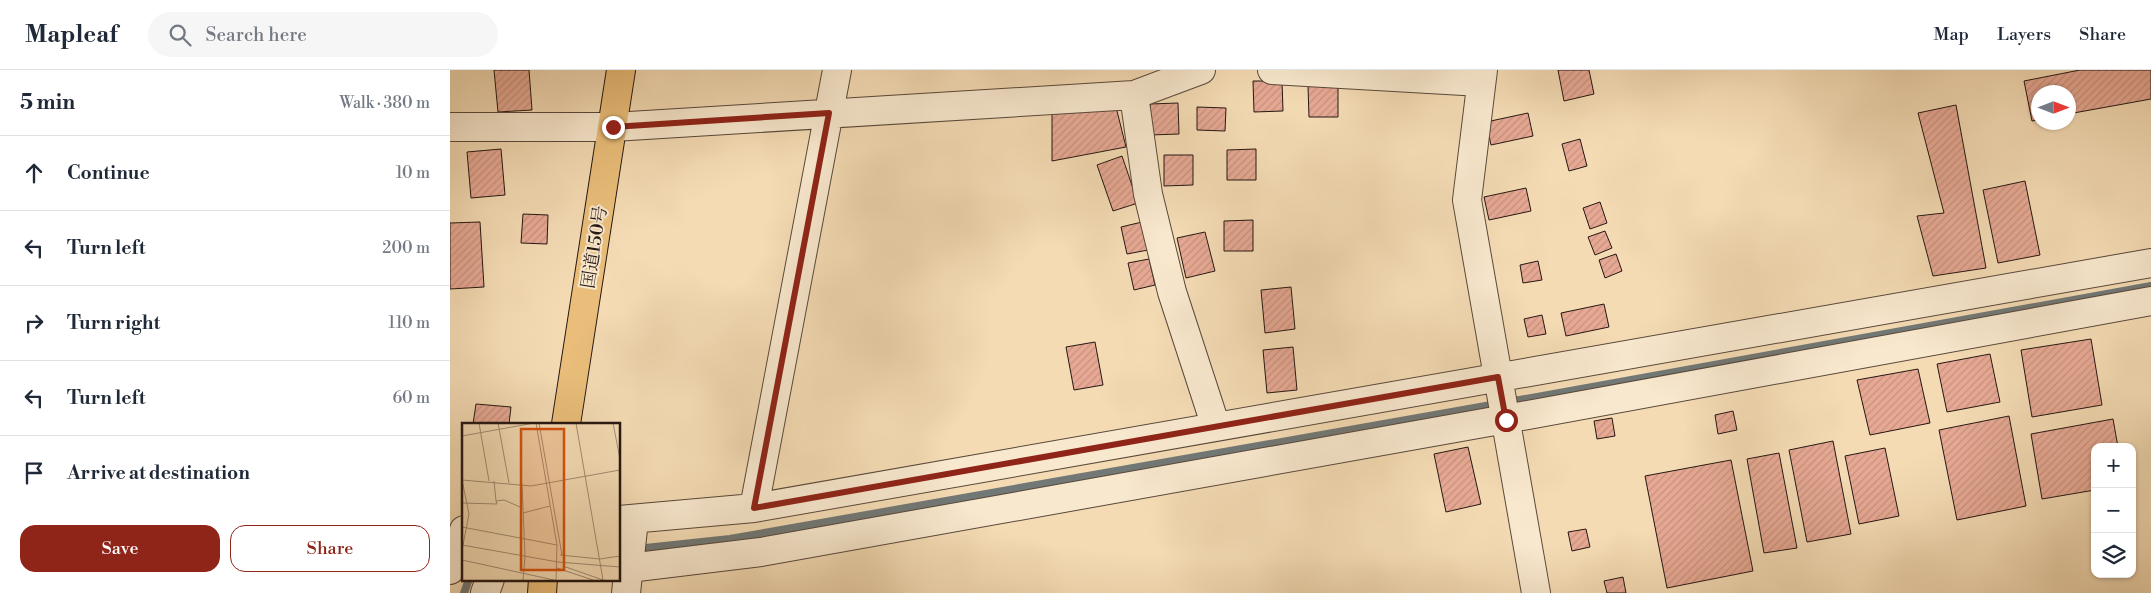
<!DOCTYPE html>
<meta charset="utf-8">
<style>
:root{--surface:#fff;--page:#f6f6f7;--text:#1f2937;--muted:#747a83;--line:#e0e1e3;--accent:#8f2418}
body{margin:0;font-family:"Libre Bodoni","Noto Serif JP",serif;background:var(--page);color:var(--text)}
.controls{position:absolute;right:15px;bottom:15px;display:grid;overflow:hidden;border-radius:10px;box-shadow:0 1px 4px #0004}
.controls button{width:45px;height:45px;display:grid;place-items:center;padding:0;border:0;border-bottom:1px solid var(--line);background:var(--surface);color:var(--text);font:25px sans-serif}
.compass{position:absolute;left:1581px;top:15px;width:45px;height:45px;border-radius:50%;background:var(--surface);box-shadow:0 1px 4px #0004;rotate:90deg}
.stop{position:absolute;width:15px;height:15px;margin:-11px;border:4px solid #8f2418;border-radius:50%;background:#fff}
.stop.end{background:#8f2418;border-color:#fff;box-shadow:0 1px 5px #0008}
.list{margin:0;padding:0;list-style:none}
h2{display:flex;justify-content:space-between;align-items:center;height:65px;margin:0;padding:0 20px;font-size:21px}
h2 small{font-size:16px;font-weight:400;color:var(--muted)}
.list li{display:grid;grid-template-columns:32px 1fr auto;gap:15px;align-items:center;box-sizing:border-box;height:75px;padding:0 20px;border-top:1px solid var(--line)}
.list b{display:block;font-size:19px;white-space:nowrap}
.list em{font-size:16px;font-style:normal;color:var(--muted)}
.actions{display:flex;gap:10px;padding:15px 20px}
.actions a{flex:1;padding:11px 0;border:1px solid var(--accent);border-radius:15px;text-align:center;font-size:18px;color:var(--accent)}
.actions .main{background:var(--accent);color:#fff}
.icon{flex:none;width:28px;height:28px;fill:none;stroke:currentColor;stroke-width:2;stroke-linecap:round;stroke-linejoin:round}
.map{position:relative;flex:none;width:1701px;height:523px;overflow:hidden}
header{display:flex;align-items:center;gap:30px;box-sizing:border-box;height:70px;padding:0 25px;background:var(--surface);border-bottom:1px solid var(--line)}
header strong{font-size:24px}
nav{display:flex;gap:28px;margin-inline-start:auto;font-size:18px}
.search{width:350px;height:45px;background:var(--page);display:flex;align-items:center;gap:12px;box-sizing:border-box;padding:0 18px;border-radius:28px;color:var(--muted);font-size:19px}
main{display:flex}
aside{flex:1;background:var(--surface)}
.map>svg:first-child{display:block}
.lines{fill:none;stroke-linecap:round;stroke-linejoin:round}
.stream{stroke:#717876;stroke-width:8}
.building{fill:url(#building-hatch);stroke:#251712}
.minor-casing{stroke:#59483a;stroke-width:30}
.highway-casing{stroke:#251712;stroke-width:30}
.minor{stroke:#f8e8ce;stroke-width:28}
.highway{stroke:#eabe7a;stroke-width:28}
.route{stroke:#8f2418;stroke-width:6}
.labels{text-anchor:middle;stroke-width:4;stroke-linejoin:round;paint-order:stroke}
.street-label{font-size:18px;fill:#251712;stroke:#f8e8ce}
.inset-road{fill:none;stroke:#a18d73;stroke-width:1}
.view{fill:#d4520d;fill-opacity:0.15;stroke:#d4520d;stroke-width:2.5}
.inset-edge{fill:none;stroke:#251712;stroke-width:2.5}
</style>
<header>
<strong>Mapleaf</strong>
<div class="search"><svg class="icon" aria-label="search" viewBox="0 0 24 24"><circle cx="10" cy="10" r="6"/><path d="M15 15l6 6"/></svg>Search here</div>
<nav><a>Map</a><a>Layers</a><a>Share</a></nav>
</header>
<main>
<aside>
<h2>5 min<small>Walk · 380 m</small></h2>
<ul class="list">
<li><svg class="icon" aria-label="ahead" viewBox="0 0 24 24"><path d="M12 20V5M6 11l6-6 6 6"/></svg><div><b>Continue</b></div><em>10 m</em></li>
<li><svg class="icon" aria-label="left" viewBox="0 0 24 24"><path d="M17 20v-9H6M10 6l-5 5 5 5"/></svg><div><b>Turn left</b></div><em>200 m</em></li>
<li><svg class="icon" aria-label="right" viewBox="0 0 24 24"><path d="M7 20v-9h11M14 6l5 5-5 5"/></svg><div><b>Turn right</b></div><em>110 m</em></li>
<li><svg class="icon" aria-label="left" viewBox="0 0 24 24"><path d="M17 20v-9H6M10 6l-5 5 5 5"/></svg><div><b>Turn left</b></div><em>60 m</em></li>
<li><svg class="icon" aria-label="arrive" viewBox="0 0 24 24"><path d="M6 21V4h12l-3 4 3 4H6"/></svg><div><b>Arrive at destination</b></div></li>
</ul>
<div class="actions"><a class="main">Save</a><a>Share</a></div>
</aside>
<div class="map">
<svg width="1701" height="523" viewBox="0 0 1701 523">
<defs>
<pattern id="building-hatch" width="6" height="6" patternUnits="userSpaceOnUse" patternTransform="scale(1.25)"><rect width="6" height="6" fill="#e7a994"/><path d="M-1 1l2-2M0 6l6-6M5 7l2-2" fill="none" stroke="#c6917f"/></pattern>
</defs>
<rect width="100%" height="100%" fill="#f4dbb4"/>
<filter id="stains"><feTurbulence type="fractalNoise" baseFrequency=".004" numOctaves="4"/><feColorMatrix values="0 0 0 0 .2 0 0 0 0 .09 0 0 0 0 .02 0 0 0 .5 -.17"/></filter>
<radialGradient id="worn" r=".72"><stop offset=".6" stop-color="#630" stop-opacity="0"/><stop offset="1" stop-color="#630" stop-opacity=".3"/></radialGradient>
<g class="lines">
<path class="stream" d="M 186,479 L 280,469 L 1064,331 L 1701,216
M 14,523 L 19,509"/>
</g>
<path class="building" d="M 44,0 L 79,0 L 82,40 L 48,42 Z
M 1108,0 L 1139,0 L 1144,24 L 1114,31 Z
M 1630,0 L 1701,0 L 1701,29 L 1618,44 L 1618,22 L 1588,22 L 1588,50 L 1582,51 L 1574,11 Z
M 803,11 L 832,11 L 833,41 L 804,42 Z
M 858,16 L 888,16 L 888,47 L 859,47 Z
M 728,33 L 729,64 L 700,65 L 700,34 Z
M 1506,35 L 1536,198 L 1483,206 L 1467,146 L 1494,143 L 1468,43 Z
M 666,37 L 676,77 L 602,91 L 602,41 Z
M 747,37 L 776,38 L 775,61 L 747,60 Z
M 1078,43 L 1083,66 L 1041,75 L 1036,52 Z
M 1130,69 L 1137,96 L 1119,101 L 1112,74 Z
M 51,79 L 55,125 L 21,128 L 17,82 Z
M 806,79 L 806,110 L 777,110 L 777,80 Z
M 714,85 L 743,85 L 743,115 L 714,116 Z
M 672,86 L 688,133 L 663,141 L 647,95 Z
M 1575,111 L 1590,185 L 1548,193 L 1533,120 Z
M 1076,118 L 1081,141 L 1039,150 L 1034,127 Z
M 1150,132 L 1157,153 L 1140,159 L 1133,138 Z
M 73,144 L 98,145 L 97,174 L 71,173 Z
M 803,150 L 803,181 L 774,181 L 774,151 Z
M 30,152 L 34,217 L 0,219 L 0,153 Z
M 692,152 L 698,180 L 677,184 L 671,157 Z
M 1155,161 L 1162,178 L 1145,185 L 1138,167 Z
M 755,162 L 765,201 L 736,208 L 727,168 Z
M 1166,184 L 1172,201 L 1155,208 L 1149,190 Z
M 699,189 L 705,215 L 684,220 L 678,193 Z
M 1088,191 L 1092,210 L 1073,213 L 1070,195 Z
M 841,217 L 845,259 L 815,263 L 811,220 Z
M 1154,234 L 1159,257 L 1116,266 L 1111,243 Z
M 1092,245 L 1096,264 L 1078,267 L 1074,249 Z
M 1641,269 L 1652,335 L 1582,347 L 1571,280 Z
M 645,272 L 653,315 L 624,320 L 616,277 Z
M 843,277 L 847,320 L 817,323 L 813,280 Z
M 1540,284 L 1550,332 L 1497,342 L 1487,294 Z
M 1468,299 L 1480,353 L 1420,365 L 1407,310 Z
M 26,334 L 61,337 L 59,354 L 23,354 Z
M 1283,341 L 1287,360 L 1268,364 L 1265,345 Z
M 1559,346 L 1576,436 L 1507,450 L 1489,360 Z
M 1162,348 L 1165,366 L 1147,369 L 1144,351 Z
M 1663,349 L 1668,377 L 1645,377 L 1645,420 L 1592,429 L 1581,364 Z
M 1383,371 L 1401,464 L 1357,472 L 1339,380 Z
M 1018,377 L 1031,434 L 996,442 L 984,384 Z
M 1435,378 L 1449,446 L 1409,454 L 1395,386 Z
M 1329,383 L 1347,478 L 1314,483 L 1297,389 Z
M 1281,390 L 1303,501 L 1217,518 L 1195,406 Z
M 1136,459 L 1140,477 L 1122,481 L 1118,462 Z
M 1173,507 L 1176,523 L 1157,523 L 1154,511 Z"/>
<g class="lines">
<g class="minor-casing">
<path id="minor" d="M 822,0 L 1031,12
M 1033,0 L 1017,130 L 1086,523
M 684,25 L 698,124 L 722,222 L 766,357
M 0,57 L 163,57 L 684,25 L 751,0
M 304,438 L 387,0
M 169,450 L 304,438 L 1701,193
M 179,498 L 311,482 L 1056,349 L 1701,231
M 0,500 L 14,460
M 35,523 L 40,509
M 176,523 L 184,450"/>
</g>
<g class="highway-casing">
<path id="highway" d="M 116,354 L 171,0
M 92,523 L 93,509"/>
</g>
<use href="#minor" class="minor"/>
<use href="#highway" class="highway"/>
</g>
<g class="lines">
<path class="route" d="M 163,57 L 379,43 L 304,438 L 1048,307 L 1056,350"/>
</g>
<g class="labels">
<g class="street-label">
<text transform="translate(144 177) rotate(-81)" y="6">国道150号</text>
</g>
</g>
<g transform="translate(12 353)">
<rect width="158" height="158" fill="#f4dbb4"/>
<path class="inset-road" d="M 17,0 L 27,58M 36,0 L 47,60M 74,0 L 95,122 L 94,157M 77,0 L 100,132M 114,0 L 141,157M 151,0 L 158,36M 0,13 L 72,0M 0,57 L 69,63 L 158,47M 0,57 L 7,91 L 0,127M 32,58 L 34,78M 60,61 L 63,133 L 61,157M 0,80 L 35,81 L 34,78 L 42,77 L 58,84M 61,90 L 88,83M 0,104 L 95,122M 0,122 L 96,139 L 158,144M 98,132 L 138,136 L 158,133M 0,137 L 92,157M 101,143 L 141,157M 95,145 L 131,157"/>
<path class="view" d="M 59,6 L 102,6 L 102,147 L 59,147 Z"/>
<rect width="158" height="158" class="inset-edge"/>
</g>
<rect width="100%" height="100%" filter="url(#stains)"/>
<rect width="100%" height="100%" fill="url(#worn)"/>
</svg>
<div class="controls">
<button>+</button>
<button>−</button>
<button><svg class="icon" aria-label="layers" viewBox="0 0 24 24"><path d="M12 4l9 5-9 5-9-5zM3 14l9 5 9-5"/></svg></button>
</div>
<svg class="compass" viewBox="-18 -18 36 36"><path d="M0-13l5 13h-10z" fill="#e53935"/><path d="M0 13l5-13h-10z" fill="#747a83"/></svg>
<div class="stop" style="left:1056px;top:350px"></div>
<div class="stop end" style="left:163px;top:57px"></div>
</div>
</main>
